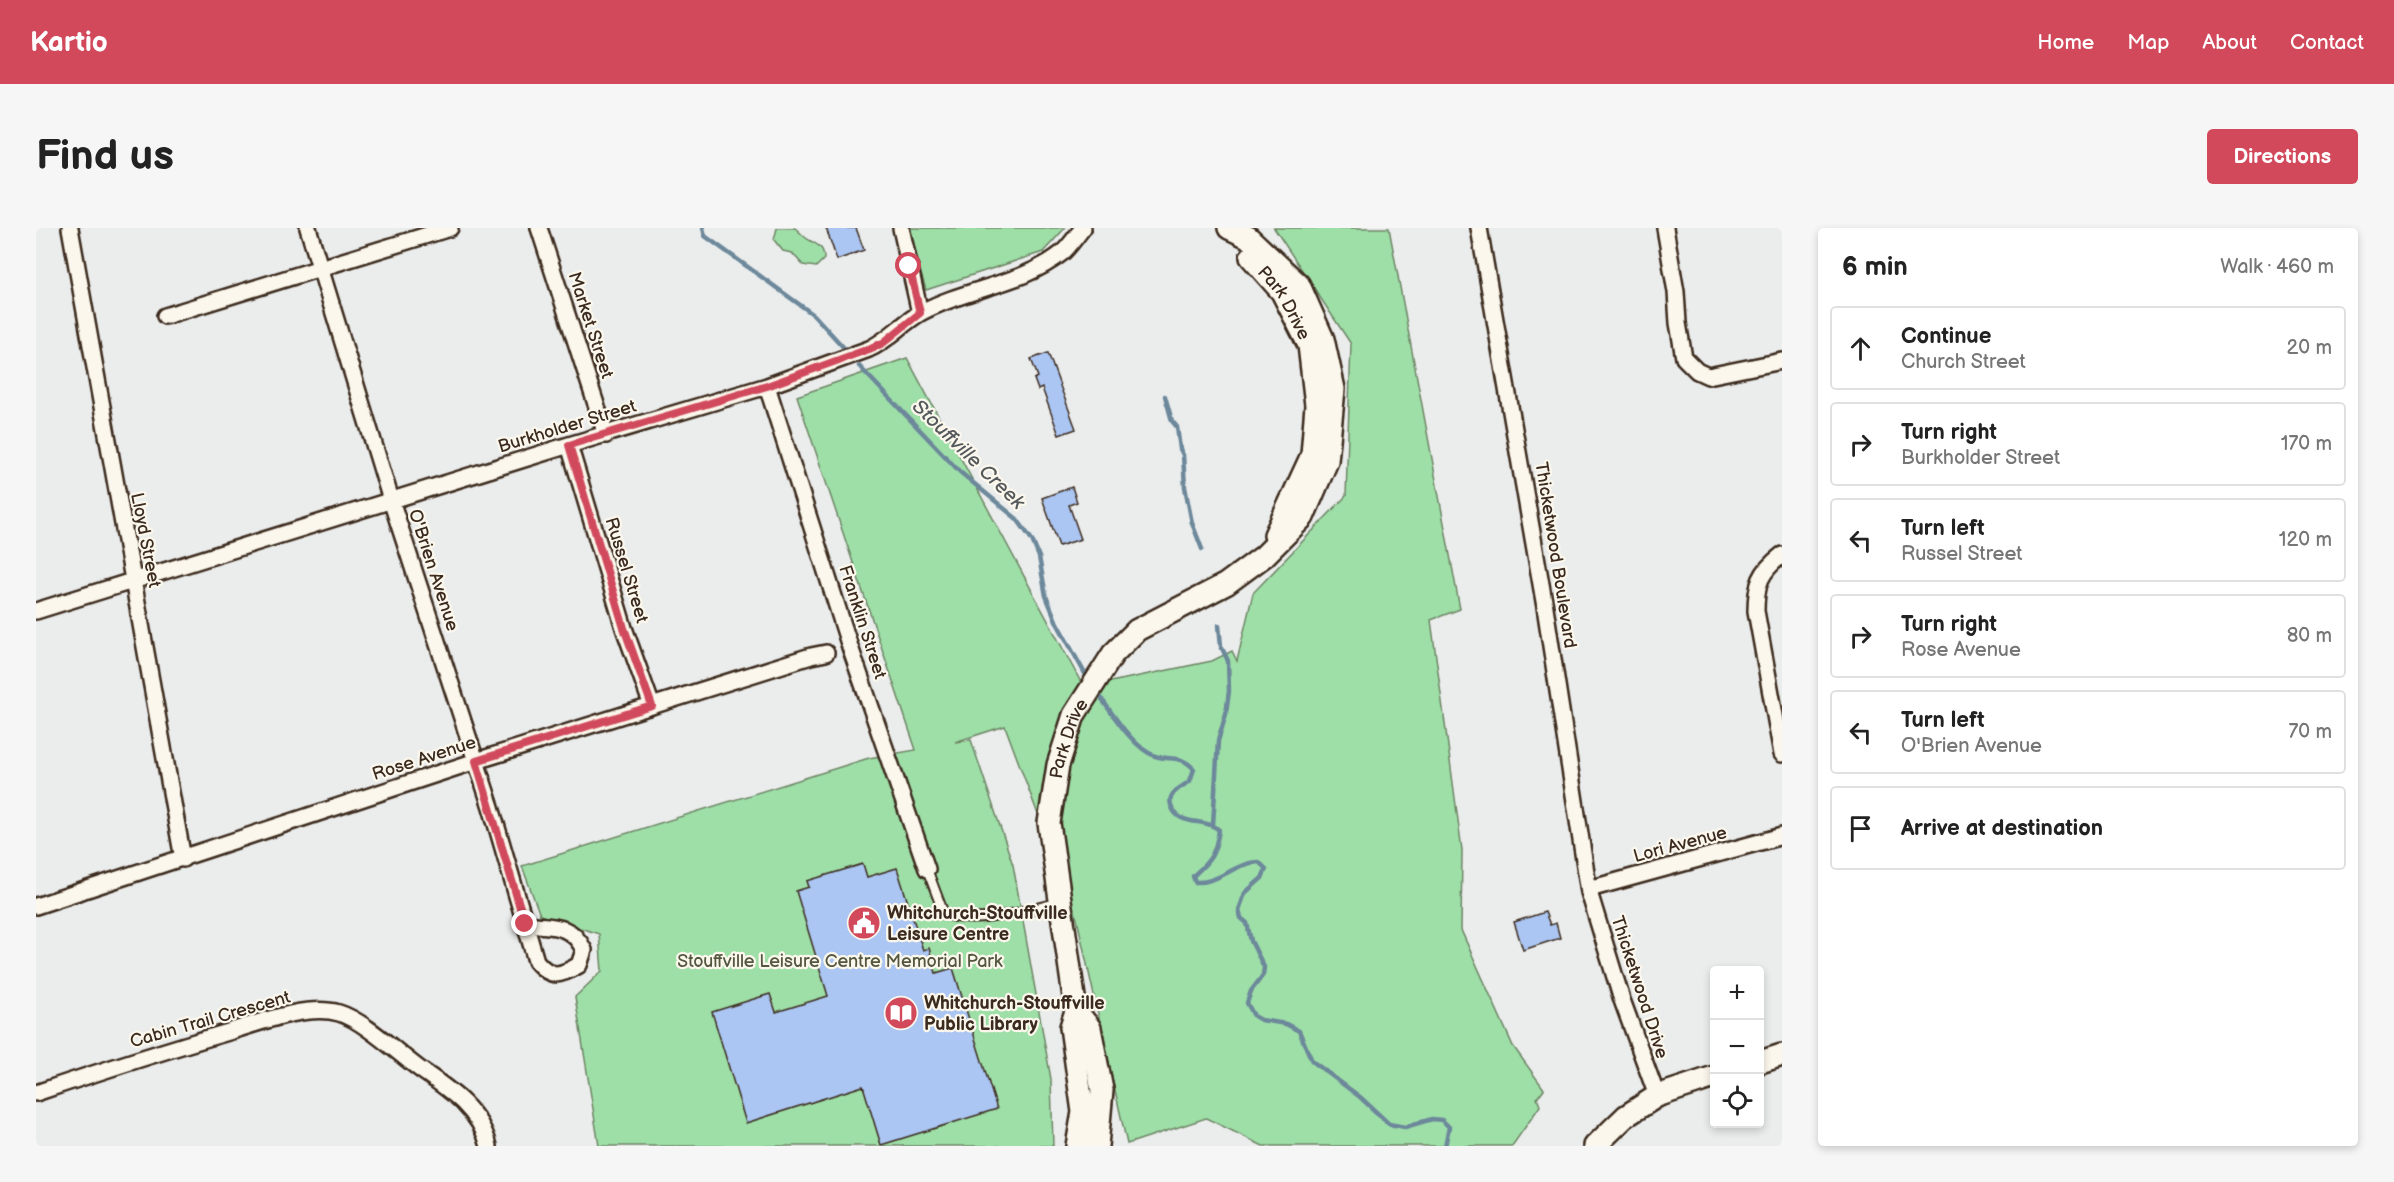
<!DOCTYPE html>
<meta charset="utf-8">
<style>
:root{--surface:#fff;--page:#f6f6f6;--text:#222;--muted:#767676;--line:#e0e0e0;--accent:#d1495b}
body{margin:0;font-family:"Balsamiq Sans",sans-serif;background:var(--page);color:var(--text)}
.controls{position:absolute;right:18px;bottom:18px;display:grid;overflow:hidden;border-radius:6px;box-shadow:0 3px 9px #0003}
.controls button{width:54px;height:54px;display:grid;place-items:center;padding:0;border:0;border-bottom:2px solid var(--line);background:var(--surface);color:var(--text);font:30px sans-serif}
.stop{position:absolute;width:18px;height:18px;margin:-14px;border:4px solid #d1495b;border-radius:50%;background:#fff}
.stop.end{background:#d1495b;border-color:#fff;box-shadow:0 2px 6px #0008}
.list{margin:0;padding:0;list-style:none}
h2{display:flex;justify-content:space-between;align-items:center;height:78px;margin:0;padding:0 24px;font-size:26px}
h2 small{font-size:20px;font-weight:400;color:var(--muted)}
.list li{display:grid;grid-template-columns:39px 1fr auto;gap:18px;align-items:center;box-sizing:border-box;height:84px;margin:0 12px 12px;padding:0 12px;border:2px solid var(--line);border-radius:6px}
.list b{display:block;font-size:22px;white-space:nowrap}
.list p{margin:0;font-size:20px;white-space:nowrap;color:var(--muted)}
.list em{font-size:20px;font-style:normal;color:var(--muted)}
.icon{flex:none;width:33px;height:33px;fill:none;stroke:currentColor;stroke-width:2;stroke-linecap:round;stroke-linejoin:round}
.map{position:relative;flex:none;width:1746px;height:918px;overflow:hidden;border-radius:6px}
header{display:flex;align-items:center;gap:36px;box-sizing:border-box;height:84px;padding:0 30px;background:var(--accent);color:#fff}
header strong{font-size:28px}
nav{display:flex;gap:33px;margin-inline-start:auto;font-size:21px}
.intro{display:flex;align-items:center;justify-content:space-between;box-sizing:border-box;height:144px;padding:0 36px}
h1{margin:0;font-size:42px}
.button{padding:15px 27px;border-radius:6px;background:var(--accent);color:#fff;font-size:21px;font-weight:700}
main{display:flex;gap:36px;padding:0 36px}
aside{flex:1;background:var(--surface);border-radius:6px;box-shadow:0 3px 9px #0003}
.map>svg:first-child{display:block}
.green{fill:#9edfa8;stroke:#6c8463;stroke-width:1.5}
.lines{fill:none;stroke-linecap:round;stroke-linejoin:round}
.stream{stroke:#6c889a;stroke-width:4.5}
.building{fill:#abc6f3;stroke:#3b2a1e;stroke-width:1.5}
.lane-casing{stroke:#3b2a1e;stroke-width:12}
.street-casing{stroke:#3b2a1e;stroke-width:20}
.secondary-casing{stroke:#3b2a1e;stroke-width:26}
.lane{stroke:#fbf7ec;stroke-width:8}
.street{stroke:#fbf7ec;stroke-width:15}
.secondary{stroke:#fbf7ec;stroke-width:21}
.route{stroke:#d1495b;stroke-width:8}
.labels{text-anchor:middle;stroke-width:4.5;stroke-linejoin:round;paint-order:stroke}
.street-label{font-size:18px;fill:#3b2a1e;stroke:#fbf7ec}
.poi-label{font-size:18px;font-weight:bold;fill:#3b2a1e;stroke:#fbf7ec;text-anchor:start}
.park-label{font-size:18px;fill:#545740;stroke:#fbf7ec}
.water-label{font-size:20px;font-style:italic;fill:#54595c;stroke:#fbf7ec}
</style>
<header>
<strong>Kartio</strong>
<nav><a>Home</a><a>Map</a><a>About</a><a>Contact</a></nav>
</header>
<div class="intro"><h1>Find us</h1><a class="button">Directions</a></div>
<main>
<div class="map">
<svg width="1746" height="918" viewBox="0 0 1746 918">
<rect width="100%" height="100%" fill="#ebeded"/>
<filter id="ink" filterUnits="userSpaceOnUse"><feTurbulence type="fractalNoise" baseFrequency=".0167" numOctaves="2"/><feDisplacementMap in="SourceGraphic" scale="12" xChannelSelector="R" yChannelSelector="G"/><feConvolveMatrix kernelMatrix="1 2 1 2 8 2 1 2 1" color-interpolation-filters="sRGB"/></filter>
<g filter="url(#ink)">
<path class="green" d="M 741,0 L 759,0 C 763,3 766,7 770,10 C 780,17 788,17 788,31 L 780,39 L 767,37 L 756,25 L 747,23 L 738,12 Z
M 871,0 L 1029,0 L 1007,24 L 890,62 Z
M 1238,0 L 1353,0 L 1424,381 L 1395,392 L 1426,622 L 1425,702 L 1477,818 L 1508,861 L 1501,870 L 1504,878 L 1476,918 L 1227,918 L 1170,890 L 1091,916 L 1041,691 L 969,498 L 919,514 L 935,512 L 977,637 L 1015,851 L 1017,918 L 563,918 L 539,769 L 566,743 L 563,706 L 504,687 L 486,638 L 833,530 L 880,522 L 761,168 L 871,130 L 1055,473 L 1065,456 L 1176,433 L 1196,423 L 1201,433 L 1217,365 L 1310,268 L 1315,116 Z"/>
<g class="lines">
<path class="stream" d="M 667,0 L 669,8 L 778,87 L 809,121
M 823,138 L 924,244 L 981,291 L 996,312 L 1003,329 L 1010,368 L 1021,395 L 1053,453
M 1129,168 L 1136,193 L 1141,199 L 1144,221 L 1147,227 L 1149,259 L 1156,295 L 1166,321
M 1059,462 C 1074,481 1096,520 1119,528 C 1135,533 1144,526 1158,541 L 1154,553 C 1146,559 1131,565 1135,577 C 1142,600 1169,589 1183,602 C 1179,626 1176,631 1157,648 L 1159,654 C 1182,656 1200,634 1223,634 L 1230,641 L 1226,650 L 1209,665 L 1203,682 L 1205,690 L 1211,695 L 1215,713 L 1228,739 L 1227,747 L 1215,763 L 1211,775 L 1218,788 L 1225,792 L 1250,796 L 1263,803 L 1276,833 L 1324,869 L 1353,896 L 1369,899 L 1396,891 L 1406,892 L 1413,899 L 1409,918
M 1177,597 L 1182,513 L 1190,486 L 1193,463 L 1192,433 L 1185,418 L 1183,397"/>
</g>
<path class="building" d="M 790,0 L 820,0 L 828,22 L 801,32 Z
M 1012,125 L 1040,201 L 1023,207 L 1006,160 L 1002,162 L 998,151 L 1002,149 L 995,131 Z
M 1036,259 L 1041,274 L 1033,277 L 1045,311 L 1023,318 L 1006,270 Z
M 827,636 L 831,649 L 861,640 L 887,722 L 893,720 L 900,745 L 917,740 L 961,881 L 845,917 L 827,858 L 710,895 L 676,784 L 734,766 L 740,784 L 792,768 L 760,663 L 773,659 L 771,653 Z
M 1509,684 L 1514,697 L 1520,695 L 1524,710 L 1487,722 L 1478,694 Z"/>
<g class="lines">
<g class="lane-casing">
<path id="lane" d="M 891,641 L 908,686 C 944,698 985,683 1022,675"/>
</g>
<g class="street-casing">
<path id="street" d="M 34,0 L 147,631
M 272,0 L 355,272 L 455,579 L 500,733 C 515,751 524,748 543,737 L 548,722 C 535,695 516,699 489,696
M 503,0 L 570,207
M 865,0 L 884,85
M 1443,0 L 1509,379 L 1553,664 L 1586,772 L 1621,868
M 1629,0 L 1640,64 L 1642,95 L 1648,130 L 1661,143 L 1672,148 L 1746,133
M 129,88 L 414,0
M 731,158 L 814,419 L 891,641
M 533,217 L 588,400 L 616,478
M 1746,327 C 1724,344 1720,356 1720,383 L 1746,526
M 0,383 L 533,217 L 731,158 L 833,121 C 853,112 866,95 886,84 C 930,60 986,57 1026,25 C 1034,18 1040,8 1047,0
M 1553,661 L 1746,608
M 0,678 L 440,533 L 775,428 L 790,425
M 0,865 C 65,843 130,822 196,803 C 225,794 272,776 303,785 C 327,792 363,826 385,842 C 414,862 444,882 453,918"/>
</g>
<g class="secondary-casing">
<g id="secondary">
<path id="s1" d="M 1215,29 L 1246,64 L 1273,117 L 1280,177 L 1276,227 L 1239,307"/>
<path d="M 1040,783 L 1054,800 L 1066,862 L 1061,918"/>
<path d="M 1724,834 L 1746,827"/>
<path id="s2" d="M 1041,918 L 1047,884 L 1035,799 L 1040,783 L 1013,595 L 1022,537 L 1038,487 L 1077,426 L 1101,402 L 1190,356 L 1228,328 L 1267,289 L 1291,233 L 1298,161 L 1287,111 L 1263,57 L 1212,9 L 1193,0"/>
<path d="M 1559,918 L 1590,888 L 1621,868 L 1678,849"/>
</g>
</g>
<use href="#lane" class="lane"/>
<use href="#street" class="street"/>
<use href="#secondary" class="secondary"/>
</g>
</g>
<g class="lines" filter="url(#ink)">
<path class="route" d="M 489,696 L 440,533 L 616,478 L 588,400 L 533,217 L 731,158 L 833,121 L 847,115 L 884,85 L 873,38"/>
</g>
<defs>
<g id="civic-disc" transform="scale(1.725)"><circle r="9.5" fill="#d1495b" stroke="#fbf7ec"/><path d="M-.6-6.5H3V-4.5H.6V-3L4-1V1h2V6H-6V1h2V-1L-.6-3ZM-1.2 2.5V6h2.4V2.5Z" fill="#fff"/></g>
<g id="library-disc" transform="scale(1.725)"><circle r="9.5" fill="#d1495b" stroke="#fbf7ec"/><path d="M-6-4Q-3-5.5-.7-3.5V5Q-3 3-6 4ZM6-4Q3-5.5 .7-3.5V5Q3 3 6 4Z" fill="#fff"/></g>
</defs>
<g fill-rule="evenodd">
<use href="#civic-disc" x="828" y="695"/>
<use href="#library-disc" x="865" y="785"/>
</g>
<g class="labels">
<g class="street-label">
<text dy="6" stroke="none"><textPath href="#s1" startOffset="57">Park Drive</textPath></text>
<text transform="translate(555 97) rotate(72)" y="6">Market Street</text>
<text transform="translate(531 198) rotate(-17)" y="6">Burkholder Street</text>
<text transform="translate(110 312) rotate(79)" y="6">Lloyd Street</text>
<text transform="translate(1520 327) rotate(81)" y="6">Thicketwood Boulevard</text>
<text transform="translate(398 342) rotate(72)" y="6">O'Brien Avenue</text>
<text transform="translate(591 342) rotate(73)" y="6">Russel Street</text>
<text transform="translate(827 394) rotate(72)" y="6">Franklin Street</text>
<text dy="6" stroke="none"><textPath href="#s2" startOffset="414">Park Drive</textPath></text>
<text transform="translate(388 530) rotate(-18)" y="6">Rose Avenue</text>
<text transform="translate(1644 616) rotate(-15)" y="6">Lori Avenue</text>
<text transform="translate(1604 759) rotate(72)" y="6">Thicketwood Drive</text>
<text transform="translate(174 791) rotate(-16)" y="6">Cabin Trail Crescent</text>
</g>
<g class="poi-label">
<text x="851" y="691">Whitchurch-Stouffville<tspan x="851" dy="21">Leisure Centre</tspan></text>
<text x="888" y="781">Whitchurch-Stouffville<tspan x="888" dy="21">Public Library</tspan></text>
</g>
<g class="park-label">
<text x="804" y="739">Stouffville Leisure Centre Memorial Park</text>
</g>
<g class="water-label">
<text transform="translate(933 226) rotate(44)" y="7">Stouffville Creek</text>
</g>
</g>
</svg>
<div class="controls">
<button>+</button>
<button>−</button>
<button><svg class="icon" aria-label="locate" viewBox="0 0 24 24"><circle cx="12" cy="12" r="6"/><path d="M12 2v4M12 18v4M2 12h4M18 12h4"/></svg></button>
</div>
<div class="stop" style="left:873px;top:38px"></div>
<div class="stop end" style="left:489px;top:696px"></div>
</div>
<aside>
<h2>6 min<small>Walk · 460 m</small></h2>
<ul class="list">
<li><svg class="icon" aria-label="ahead" viewBox="0 0 24 24"><path d="M12 20V5M6 11l6-6 6 6"/></svg><div><b>Continue</b><p>Church Street</p></div><em>20 m</em></li>
<li><svg class="icon" aria-label="right" viewBox="0 0 24 24"><path d="M7 20v-9h11M14 6l5 5-5 5"/></svg><div><b>Turn right</b><p>Burkholder Street</p></div><em>170 m</em></li>
<li><svg class="icon" aria-label="left" viewBox="0 0 24 24"><path d="M17 20v-9H6M10 6l-5 5 5 5"/></svg><div><b>Turn left</b><p>Russel Street</p></div><em>120 m</em></li>
<li><svg class="icon" aria-label="right" viewBox="0 0 24 24"><path d="M7 20v-9h11M14 6l5 5-5 5"/></svg><div><b>Turn right</b><p>Rose Avenue</p></div><em>80 m</em></li>
<li><svg class="icon" aria-label="left" viewBox="0 0 24 24"><path d="M17 20v-9H6M10 6l-5 5 5 5"/></svg><div><b>Turn left</b><p>O'Brien Avenue</p></div><em>70 m</em></li>
<li><svg class="icon" aria-label="arrive" viewBox="0 0 24 24"><path d="M6 21V4h12l-3 4 3 4H6"/></svg><div><b>Arrive at destination</b></div></li>
</ul>
</aside>
</main>
